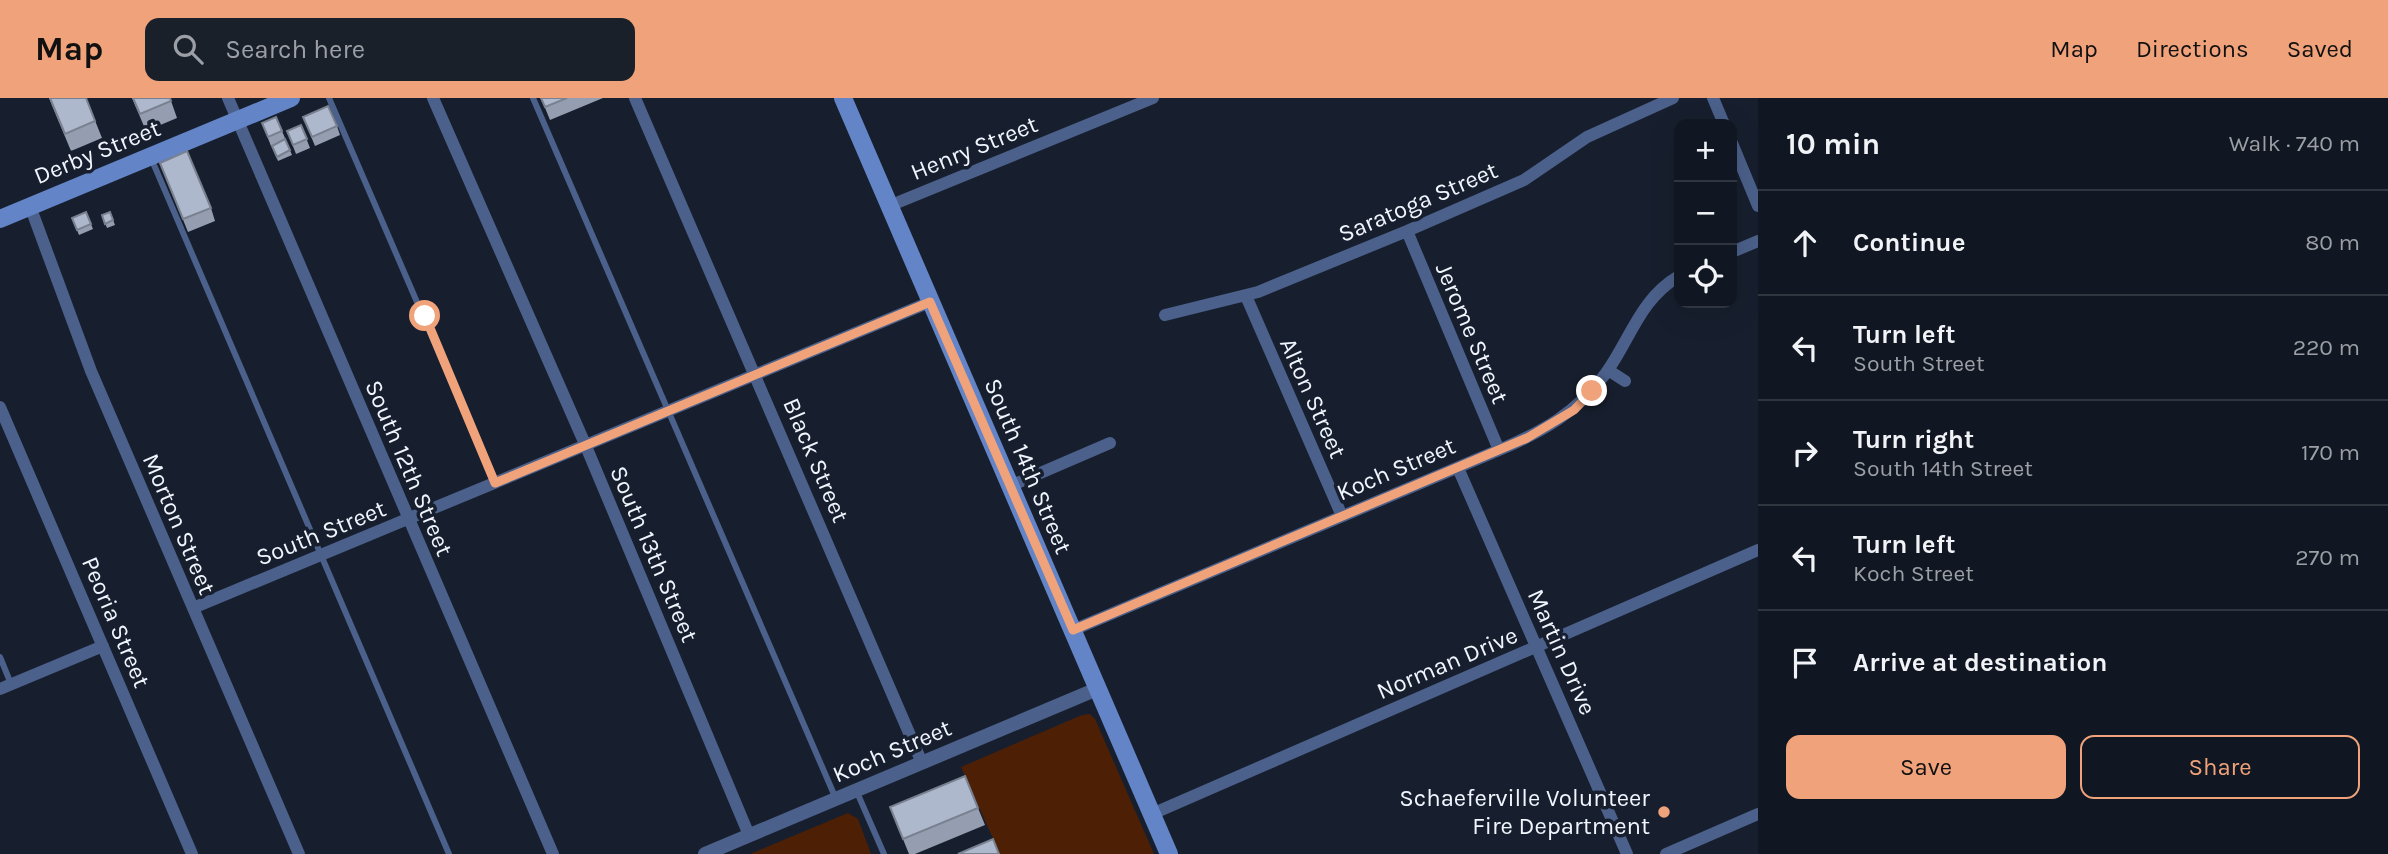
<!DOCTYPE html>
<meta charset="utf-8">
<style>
:root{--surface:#111722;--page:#1a202a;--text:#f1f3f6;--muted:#9c9fa5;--line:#303640;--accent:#f0a27a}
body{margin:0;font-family:Karla,sans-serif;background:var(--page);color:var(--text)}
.controls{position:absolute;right:21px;top:21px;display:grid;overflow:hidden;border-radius:14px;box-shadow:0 7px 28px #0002}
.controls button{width:63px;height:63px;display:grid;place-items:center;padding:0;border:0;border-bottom:2px solid var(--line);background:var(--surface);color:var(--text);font:35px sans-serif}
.stop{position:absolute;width:21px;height:21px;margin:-16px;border:5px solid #f0a27a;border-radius:50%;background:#fff}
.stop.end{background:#f0a27a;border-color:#fff;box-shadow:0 2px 7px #0008}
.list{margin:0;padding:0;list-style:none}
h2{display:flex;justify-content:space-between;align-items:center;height:91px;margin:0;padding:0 28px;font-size:30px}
h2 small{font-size:23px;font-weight:400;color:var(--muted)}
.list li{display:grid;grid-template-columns:46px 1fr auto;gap:21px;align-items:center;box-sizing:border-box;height:105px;padding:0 28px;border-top:2px solid var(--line)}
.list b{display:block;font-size:26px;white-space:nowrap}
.list p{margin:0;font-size:23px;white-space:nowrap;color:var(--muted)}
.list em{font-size:23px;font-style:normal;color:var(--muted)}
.actions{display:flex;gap:14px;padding:21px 28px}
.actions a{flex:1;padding:16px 0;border:2px solid var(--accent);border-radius:14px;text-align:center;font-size:24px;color:var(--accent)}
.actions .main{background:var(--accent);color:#111}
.icon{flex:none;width:38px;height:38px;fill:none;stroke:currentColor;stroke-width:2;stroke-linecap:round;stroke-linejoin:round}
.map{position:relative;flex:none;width:1758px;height:756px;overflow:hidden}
header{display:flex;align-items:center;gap:42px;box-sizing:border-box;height:98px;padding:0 35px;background:var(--accent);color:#111}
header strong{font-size:33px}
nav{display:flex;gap:38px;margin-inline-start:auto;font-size:24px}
.search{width:490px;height:63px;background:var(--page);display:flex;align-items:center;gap:18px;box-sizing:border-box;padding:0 24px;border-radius:14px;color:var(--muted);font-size:26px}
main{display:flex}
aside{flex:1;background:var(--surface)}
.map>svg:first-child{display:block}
.green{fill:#4d2005}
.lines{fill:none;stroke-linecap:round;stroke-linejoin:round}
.service{stroke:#4b608a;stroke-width:6}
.minor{stroke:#4b608a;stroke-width:12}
.tertiary{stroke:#4b608a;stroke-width:14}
.secondary{stroke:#6385c8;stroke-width:18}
.wall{fill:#959eb0}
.building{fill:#adb8cd;stroke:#798190;stroke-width:2}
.route{stroke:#f0a27a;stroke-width:9}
.poi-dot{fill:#f0a27a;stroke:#171f2e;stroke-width:2.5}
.labels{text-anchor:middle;stroke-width:7;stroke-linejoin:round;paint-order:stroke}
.street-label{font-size:24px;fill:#f0f5fe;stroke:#171f2e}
.poi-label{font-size:24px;fill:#f0f5fe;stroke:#171f2e;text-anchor:end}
</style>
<header>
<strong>Map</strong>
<div class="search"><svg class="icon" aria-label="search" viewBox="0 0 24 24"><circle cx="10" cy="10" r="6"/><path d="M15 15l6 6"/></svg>Search here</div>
<nav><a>Map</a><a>Directions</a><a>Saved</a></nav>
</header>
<main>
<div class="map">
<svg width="1758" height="756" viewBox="0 0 1758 756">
<rect width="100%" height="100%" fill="#171f2e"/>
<path class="green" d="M 1082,617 L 1090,616 L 1095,621 L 1154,756 L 1000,756 L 961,669 Z
M 848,715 L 858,721 L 871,756 L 750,756 Z"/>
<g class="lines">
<path class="service" d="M 329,0 L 495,385
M 533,0 L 836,701
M 151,60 L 449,756
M 0,559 L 11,586
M 856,692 L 884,756"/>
<path class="minor" d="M 228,0 L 553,756
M 433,0 L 585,346 L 749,737
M 635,0 L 922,665
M 1713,0 L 1724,26
M 1732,45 L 1758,108
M 30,108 L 91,273 L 299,756
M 889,108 L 1153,0
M 1407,133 L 1499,352
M 1732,154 L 1758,143
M 1246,198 L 1342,418
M 1165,217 L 1258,194 L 1407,133 L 1524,82 L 1587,39 L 1673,0
M 1608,272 L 1625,283
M 0,309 L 192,756
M 1458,370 L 1627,756
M 1010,388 L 1110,345
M 193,510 L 930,204
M 1073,532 L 1499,352 C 1542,334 1578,314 1606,275 C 1631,240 1640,201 1679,178
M 0,591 L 103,548
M 1152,716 L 1758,452
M 1666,756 L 1758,716"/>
<path class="tertiary" d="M 705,756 L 1097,591"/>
<path class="secondary" d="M 843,0 L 1169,756
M 0,121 L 291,0"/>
</g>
<path class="wall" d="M 49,0 L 86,0 L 102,40 L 71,53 Z
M 132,0 L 170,0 L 177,20 L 146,33 Z
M 541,0 L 603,0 L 550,22 Z
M 303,19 L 337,28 L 340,37 L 315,48 Z
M 262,25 L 282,33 L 292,57 L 278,63 L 272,48 L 273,47 L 271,48 Z
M 301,27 L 310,50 L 296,56 L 287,33 Z
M 160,65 L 211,110 L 215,123 L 188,134 Z
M 86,114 L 93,131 L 79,137 L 72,120 Z
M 110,114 L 115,127 L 107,130 L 102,117 Z
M 890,709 L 978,710 L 985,727 L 915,756 L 909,756 Z"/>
<path class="building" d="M 50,0 L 86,0 L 95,23 L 65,36 Z
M 133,0 L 170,0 L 171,3 L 140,16 Z
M 541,0 L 567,0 L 545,9 Z
M 328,8 L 337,28 L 312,39 L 303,19 Z
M 276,19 L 282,33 L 268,39 L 262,25 Z
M 301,27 L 307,41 L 293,47 L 287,33 Z
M 285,41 L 290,52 L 277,59 L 272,48 Z
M 187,53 L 211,110 L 183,121 L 160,65 Z
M 86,114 L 91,126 L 77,132 L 72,120 Z
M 110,114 L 113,122 L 105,126 L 102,117 Z
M 965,678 L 978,710 L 903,741 L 890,709 Z
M 993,741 L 999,756 L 958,756 Z"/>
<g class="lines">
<path class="route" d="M 425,218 L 495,385 L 930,204 L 1073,532 L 1527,340 L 1574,312 L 1592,293"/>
</g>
<circle class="poi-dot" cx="1664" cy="714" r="7"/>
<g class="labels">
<g class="street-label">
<text transform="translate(974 50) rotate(-22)" y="8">Henry Street</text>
<text transform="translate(97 54) rotate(-22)" y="8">Derby Street</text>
<text transform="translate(1418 104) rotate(-23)" y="8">Saratoga Street</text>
<text transform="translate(1472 235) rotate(67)" y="8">Jerome Street</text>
<text transform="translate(1313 300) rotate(66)" y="8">Alton Street</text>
<text transform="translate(816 362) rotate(67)" y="8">Black Street</text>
<text transform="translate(1028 368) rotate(67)" y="8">South 14th Street</text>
<text transform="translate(409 370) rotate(67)" y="8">South 12th Street</text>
<text transform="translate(1396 371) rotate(-23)" y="8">Koch Street</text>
<text transform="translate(179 426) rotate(67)" y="8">Morton Street</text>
<text transform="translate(321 435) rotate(-22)" y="8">South Street</text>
<text transform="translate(654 456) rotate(67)" y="8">South 13th Street</text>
<text transform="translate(116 524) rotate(67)" y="8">Peoria Street</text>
<text transform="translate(1562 554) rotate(66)" y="8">Martin Drive</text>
<text transform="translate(1447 565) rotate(-23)" y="8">Norman Drive</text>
<text transform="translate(892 653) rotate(-23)" y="8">Koch Street</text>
</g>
<g class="poi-label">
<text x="1650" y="708">Schaeferville Volunteer<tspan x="1650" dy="28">Fire Department</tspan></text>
</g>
</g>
</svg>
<div class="controls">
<button>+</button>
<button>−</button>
<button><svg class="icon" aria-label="locate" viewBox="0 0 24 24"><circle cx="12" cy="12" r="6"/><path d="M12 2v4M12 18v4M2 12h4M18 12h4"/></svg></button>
</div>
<div class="stop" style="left:425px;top:218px"></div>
<div class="stop end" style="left:1592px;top:293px"></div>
</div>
<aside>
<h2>10 min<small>Walk · 740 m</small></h2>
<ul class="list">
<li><svg class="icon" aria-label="ahead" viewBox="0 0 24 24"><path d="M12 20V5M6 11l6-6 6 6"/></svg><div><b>Continue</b></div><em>80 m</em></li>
<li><svg class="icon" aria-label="left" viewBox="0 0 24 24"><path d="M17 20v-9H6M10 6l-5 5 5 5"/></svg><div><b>Turn left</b><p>South Street</p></div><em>220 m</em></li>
<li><svg class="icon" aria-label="right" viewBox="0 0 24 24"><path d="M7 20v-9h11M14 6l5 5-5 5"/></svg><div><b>Turn right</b><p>South 14th Street</p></div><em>170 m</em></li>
<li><svg class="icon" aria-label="left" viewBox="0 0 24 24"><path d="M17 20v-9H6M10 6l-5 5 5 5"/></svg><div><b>Turn left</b><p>Koch Street</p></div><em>270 m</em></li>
<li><svg class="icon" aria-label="arrive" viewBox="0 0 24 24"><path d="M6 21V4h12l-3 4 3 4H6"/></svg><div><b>Arrive at destination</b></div></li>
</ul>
<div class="actions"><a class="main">Save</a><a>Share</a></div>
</aside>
</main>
